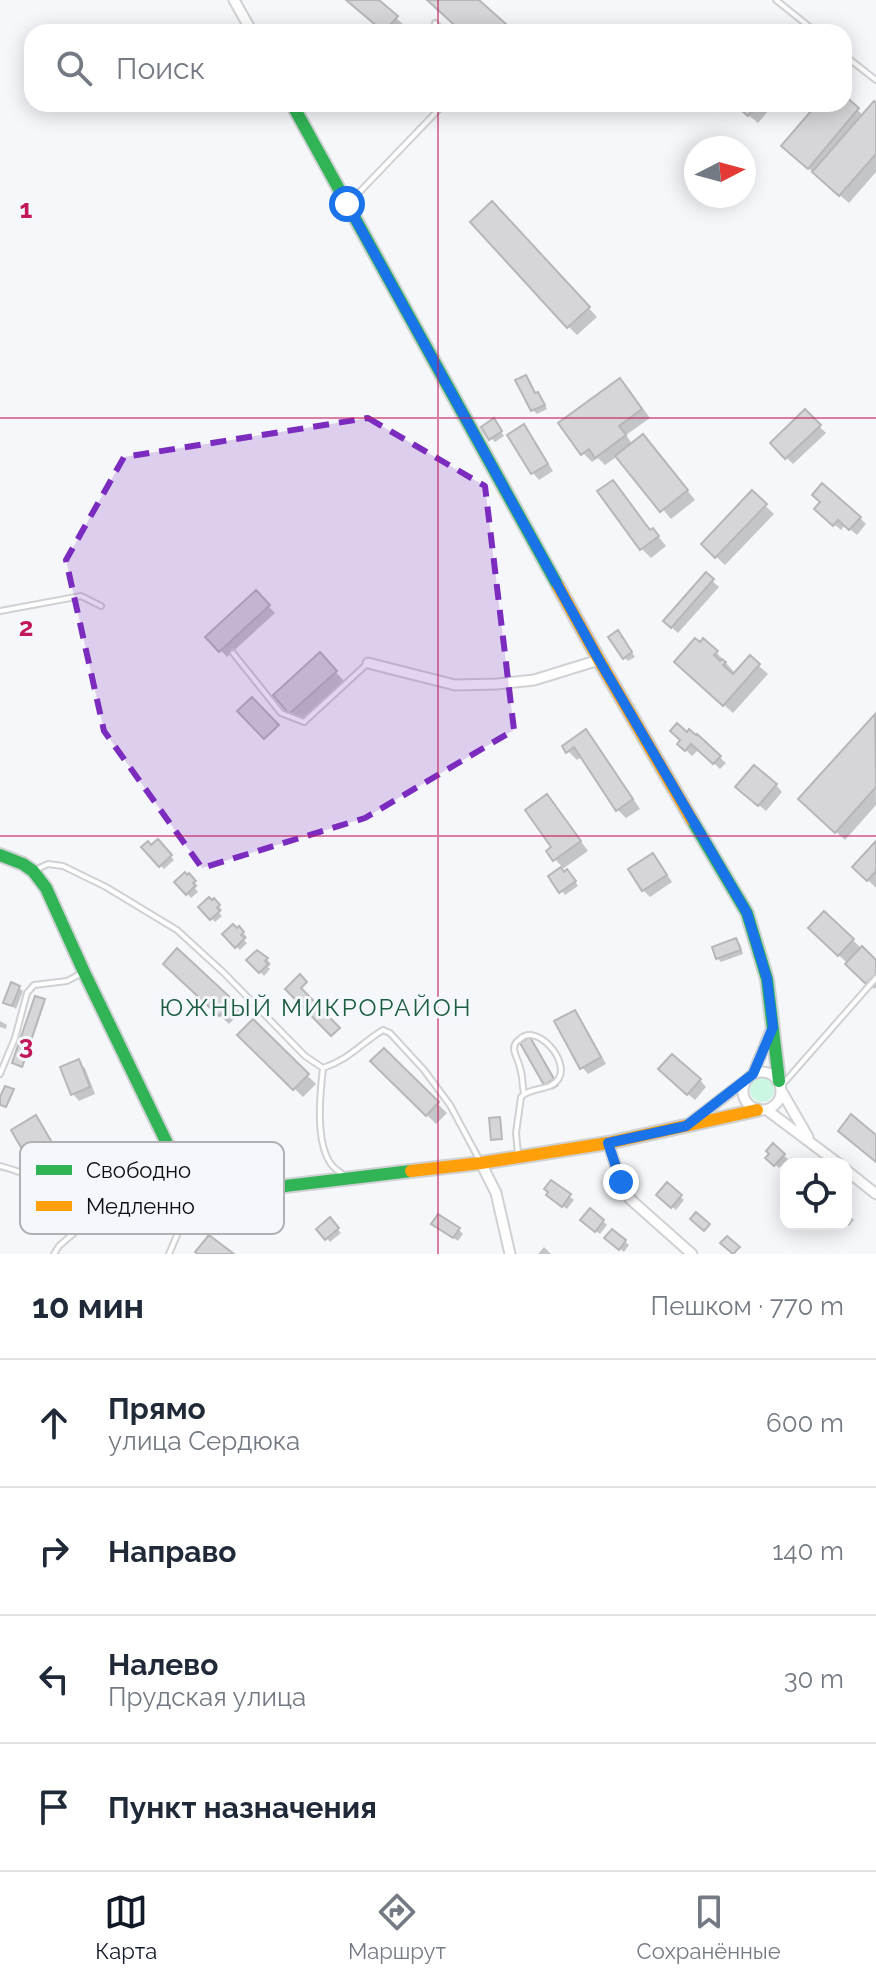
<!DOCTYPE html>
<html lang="ru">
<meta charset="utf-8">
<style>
:root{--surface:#fff;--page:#f2f2f3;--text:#1f2937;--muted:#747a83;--line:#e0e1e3;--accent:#111827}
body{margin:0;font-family:Raleway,sans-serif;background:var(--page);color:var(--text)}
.controls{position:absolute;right:24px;bottom:24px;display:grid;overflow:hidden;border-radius:16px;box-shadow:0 4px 20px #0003}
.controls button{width:72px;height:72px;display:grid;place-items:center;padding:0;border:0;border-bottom:2px solid var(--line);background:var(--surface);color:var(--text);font:40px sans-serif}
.compass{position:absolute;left:684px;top:136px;width:72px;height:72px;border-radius:50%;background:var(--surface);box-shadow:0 4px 20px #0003;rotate:84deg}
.stop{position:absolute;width:24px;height:24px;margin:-18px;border:6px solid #1a73e8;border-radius:50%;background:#fff}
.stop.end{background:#1a73e8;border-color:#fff;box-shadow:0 2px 8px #0008}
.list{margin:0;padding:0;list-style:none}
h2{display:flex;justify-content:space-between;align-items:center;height:104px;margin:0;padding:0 32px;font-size:34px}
h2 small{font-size:26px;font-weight:400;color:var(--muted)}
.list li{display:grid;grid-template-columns:52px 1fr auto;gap:24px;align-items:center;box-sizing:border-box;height:128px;padding:0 32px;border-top:2px solid var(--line)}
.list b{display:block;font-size:30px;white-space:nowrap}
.list p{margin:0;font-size:26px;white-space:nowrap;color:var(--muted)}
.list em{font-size:26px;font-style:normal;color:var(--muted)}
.icon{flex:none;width:44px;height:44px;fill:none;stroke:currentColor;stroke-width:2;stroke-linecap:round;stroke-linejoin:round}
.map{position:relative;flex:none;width:876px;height:1254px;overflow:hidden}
.search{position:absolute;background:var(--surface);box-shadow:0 4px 20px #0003;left:24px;right:24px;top:24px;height:88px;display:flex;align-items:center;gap:20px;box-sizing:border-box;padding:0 28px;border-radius:24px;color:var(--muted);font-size:30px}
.sheet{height:616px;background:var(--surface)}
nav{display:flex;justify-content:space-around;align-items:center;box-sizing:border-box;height:112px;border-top:2px solid var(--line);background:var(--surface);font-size:22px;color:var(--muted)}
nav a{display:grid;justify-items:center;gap:4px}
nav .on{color:var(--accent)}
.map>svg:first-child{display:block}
.green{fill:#cbf6e2}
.shadow{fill:#0003}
.building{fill:#d6d6d8;stroke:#b7b7b9;stroke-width:2}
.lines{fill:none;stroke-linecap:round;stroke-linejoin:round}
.lane-casing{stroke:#cfd1d3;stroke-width:8}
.street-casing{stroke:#cfd1d3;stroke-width:13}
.fast-casing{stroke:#cfd1d3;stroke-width:16}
.slow-casing{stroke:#cfd1d3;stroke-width:16}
.lane{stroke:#fefefe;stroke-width:4}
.street{stroke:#fefefe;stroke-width:9}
.fast{stroke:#30b455;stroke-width:12}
.slow{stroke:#ff9f0a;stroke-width:12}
.route{stroke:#1a73e8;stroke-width:10}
.marked{fill:#7b2cbf;fill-opacity:0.2;stroke:#7b2cbf;stroke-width:6;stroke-dasharray:16 10;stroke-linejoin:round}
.grid{fill:none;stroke:#c2185b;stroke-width:2;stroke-opacity:0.55}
.labels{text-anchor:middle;stroke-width:6;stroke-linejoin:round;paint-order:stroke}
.neighbourhood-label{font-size:24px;letter-spacing:2px;fill:#1c5d42;stroke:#f4f7fb}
.key{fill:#f4f7fb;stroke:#afb1b4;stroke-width:2}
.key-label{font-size:22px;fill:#0d0e0f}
.grid-label{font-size:26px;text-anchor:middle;font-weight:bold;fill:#c2185b;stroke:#f4f7fb;stroke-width:6;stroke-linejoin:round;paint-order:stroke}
</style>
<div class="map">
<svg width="876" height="1254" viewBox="0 0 876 1254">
<rect width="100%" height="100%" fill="#f5f7fa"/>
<path class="green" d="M750 1090a12 12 0 1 1 24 0a12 12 0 1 1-24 0Z"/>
<path class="shadow" d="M 349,0 L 376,0 L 403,24 L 397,32 L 386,32 Z
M 844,98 L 864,116 L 876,105 L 876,172 L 849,203 L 793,155 L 820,104 L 844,104 Z
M 735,104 L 774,104 L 758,123 Z
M 501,213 L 597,317 L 577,335 L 568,326 Z
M 525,378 L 536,395 L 538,394 L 542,398 L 547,409 L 537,414 L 533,410 L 518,381 Z
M 620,381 L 629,389 L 650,418 L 626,435 L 633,445 L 652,445 L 695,500 L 671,519 L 618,456 L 605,465 L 598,458 L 592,462 L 583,453 Z
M 805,412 L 826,433 L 793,464 L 772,443 Z
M 497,425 L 504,436 L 495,442 L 491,438 Z
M 524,427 L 530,433 L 553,471 L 539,480 L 533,473 L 510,435 Z
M 613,482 L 622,491 L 651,531 L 653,530 L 666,546 L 651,558 L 642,549 L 600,492 Z
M 752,493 L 774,514 L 725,565 L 703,544 Z
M 823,515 L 860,518 L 866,524 L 857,535 L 845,525 L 841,530 Z
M 706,575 L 719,587 L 678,633 L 665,621 Z
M 256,593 L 275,613 L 227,657 L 208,637 Z
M 621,637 L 635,657 L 628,661 L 624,657 Z
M 716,652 L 736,674 L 750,658 L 768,674 L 733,713 L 686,671 Z
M 320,655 L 344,681 L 300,721 L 276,696 Z
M 875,717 L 876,805 L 845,840 L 801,799 Z
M 586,732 L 595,741 L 640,809 L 626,818 L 617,809 L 582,757 L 577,760 L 568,751 Z
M 687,735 L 697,737 L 726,763 L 720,769 L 699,749 L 692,756 L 680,744 Z
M 776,785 L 782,792 L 766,811 L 744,793 Z
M 555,806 L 588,851 L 561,870 L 571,876 L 578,886 L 565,895 L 550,876 L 563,868 L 555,859 Z
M 158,842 L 174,860 L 164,869 L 144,847 L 151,848 Z
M 876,844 L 876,888 L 855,867 Z
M 653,855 L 659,862 L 672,882 L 650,897 L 643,890 Z
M 189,876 L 198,886 L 195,888 L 198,892 L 191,898 L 177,882 Z
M 214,901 L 222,910 L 219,913 L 222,916 L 215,922 L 201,907 Z
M 824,913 L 876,962 L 876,987 L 874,989 L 811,928 Z
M 239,929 L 247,937 L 244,940 L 247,943 L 240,950 L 225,935 Z
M 736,940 L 740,944 L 743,954 L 721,962 L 717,958 Z
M 263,955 L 271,964 L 268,967 L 270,969 L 264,976 L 249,960 Z
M 174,973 L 232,1002 L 241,1011 L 229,1024 Z
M 19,988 L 23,991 L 16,1009 L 6,1002 Z
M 44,1001 L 45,1002 L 23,1067 L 15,1064 Z
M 574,1013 L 581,1019 L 606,1064 L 588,1074 L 582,1067 Z
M 0,1021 L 7,1025 L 6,1029 L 0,1027 Z
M 253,1022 L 316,1084 L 303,1097 L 240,1035 Z
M 529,1040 L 536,1046 L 559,1086 L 552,1090 L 546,1084 L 523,1044 Z
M 384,1051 L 447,1113 L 436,1124 L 373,1061 Z
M 78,1062 L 85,1068 L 95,1094 L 79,1101 L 73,1094 Z
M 667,1076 L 700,1080 L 706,1087 L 695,1100 Z
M 36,1117 L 42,1124 L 56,1148 L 34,1161 L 27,1155 Z
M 773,1146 L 788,1159 L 779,1168 L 768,1158 Z
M 551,1182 L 574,1200 L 567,1209 L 552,1199 L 550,1193 Z
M 667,1185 L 684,1200 L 676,1210 L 658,1195 Z
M 846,1213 L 854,1220 L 849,1226 L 846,1223 Z
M 330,1220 L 341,1233 L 330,1242 L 319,1230 Z
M 603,1221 L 607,1225 L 600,1234 L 587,1224 Z
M 438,1227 L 459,1230 L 463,1234 L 458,1241 Z
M 612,1231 L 629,1245 L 624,1252 L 611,1242 Z
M 544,1247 L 551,1254 L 538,1254 Z"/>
<path class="building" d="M 346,0 L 379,0 L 398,16 L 384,32 Z
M 427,0 L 479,0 L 515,32 L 462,32 Z
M 844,95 L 859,108 L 808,169 L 781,146 L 817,104 L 844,104 Z
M 874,101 L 876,103 L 876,154 L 839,196 L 812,172 Z
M 734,104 L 758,104 L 748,116 Z
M 492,201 L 590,307 L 567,328 L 470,222 Z
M 526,375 L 535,393 L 538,392 L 545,405 L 531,411 L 515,380 Z
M 620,378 L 642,409 L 619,426 L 626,435 L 595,458 L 589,449 L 581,455 L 558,423 Z
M 805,409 L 821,425 L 785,459 L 770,443 Z
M 494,418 L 502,431 L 489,440 L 481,427 Z
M 524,424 L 548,464 L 531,474 L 507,435 Z
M 643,434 L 688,490 L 660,512 L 615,456 Z
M 613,480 L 650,530 L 653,528 L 659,536 L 640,550 L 597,491 Z
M 822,483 L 861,517 L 849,530 L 838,520 L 833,526 L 814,509 L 820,502 L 812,495 Z
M 752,490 L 767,504 L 715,558 L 701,544 Z
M 706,572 L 714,579 L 671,628 L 663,621 Z
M 256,590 L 270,605 L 219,652 L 205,637 Z
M 618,630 L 632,652 L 623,659 L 608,637 Z
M 695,638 L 700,642 L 703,638 L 718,651 L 714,655 L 720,661 L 722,659 L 726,662 L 723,665 L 733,674 L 750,655 L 760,664 L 723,706 L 674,662 Z
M 320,652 L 337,671 L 289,714 L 273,695 Z
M 252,697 L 279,725 L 264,739 L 237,711 Z
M 875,714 L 876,787 L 835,833 L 798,799 Z
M 677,723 L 687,732 L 689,729 L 696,735 L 697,734 L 721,756 L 713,764 L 691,744 L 685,751 L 677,744 L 680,740 L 670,731 Z
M 586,729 L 633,799 L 616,811 L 574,747 L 566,753 L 562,746 Z
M 754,765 L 777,784 L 758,806 L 735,787 Z
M 547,794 L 581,841 L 553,861 L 546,851 L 551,847 L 525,810 Z
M 158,839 L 172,855 L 159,867 L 141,847 L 148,841 L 151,845 Z
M 876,841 L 876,871 L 867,881 L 852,867 Z
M 653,853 L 667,875 L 642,891 L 628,869 Z
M 561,867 L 564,872 L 567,869 L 576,881 L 559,893 L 548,876 Z
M 185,872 L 187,875 L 189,873 L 196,881 L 193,883 L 195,886 L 186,895 L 174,882 Z
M 209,897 L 212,900 L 214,898 L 220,905 L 217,908 L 220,911 L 210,920 L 198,907 Z
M 824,911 L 854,939 L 838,956 L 808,928 Z
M 233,924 L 237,928 L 239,926 L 244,932 L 241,935 L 245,938 L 235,948 L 222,934 Z
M 736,938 L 741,950 L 716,959 L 712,947 Z
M 862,946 L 876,960 L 876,974 L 866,984 L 845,964 Z
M 177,948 L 234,1001 L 219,1016 L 163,964 Z
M 257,950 L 268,958 L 265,961 L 268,964 L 259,973 L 246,960 Z
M 300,974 L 307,982 L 301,988 L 340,1028 L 331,1036 L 285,989 Z
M 11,982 L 20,986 L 12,1006 L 3,1003 Z
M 35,996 L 45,999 L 22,1067 L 12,1063 Z
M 575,1010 L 601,1057 L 580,1069 L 554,1021 Z
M 253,1019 L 309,1074 L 293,1090 L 237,1035 Z
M 530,1037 L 554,1079 L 544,1085 L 520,1043 Z
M 384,1048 L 439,1102 L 426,1116 L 370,1061 Z
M 672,1054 L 701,1079 L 687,1095 L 658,1069 Z
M 79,1059 L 90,1087 L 71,1095 L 60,1067 Z
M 5,1086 L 14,1089 L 6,1107 L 0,1105 L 0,1097 Z
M 851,1114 L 876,1135 L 876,1162 L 838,1131 Z
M 36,1115 L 51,1141 L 26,1156 L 11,1130 Z
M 500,1117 L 502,1139 L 491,1140 L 489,1118 Z
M 773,1143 L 785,1154 L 774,1166 L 765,1158 L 769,1154 L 766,1151 Z
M 551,1180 L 571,1194 L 562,1207 L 546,1195 L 548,1192 L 544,1189 Z
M 667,1182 L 682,1195 L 671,1208 L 656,1195 Z
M 590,1208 L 604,1220 L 595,1232 L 580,1220 Z
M 696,1212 L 710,1224 L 704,1231 L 690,1219 Z
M 438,1214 L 460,1228 L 453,1238 L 431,1224 Z
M 330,1217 L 339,1228 L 325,1240 L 316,1229 Z
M 612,1229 L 626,1240 L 619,1250 L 604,1238 Z
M 209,1235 L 234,1254 L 198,1254 L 195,1252 Z
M 727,1236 L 740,1247 L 733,1254 L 720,1243 Z"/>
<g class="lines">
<g class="lane-casing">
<path id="lane" d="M 776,0 L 816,32
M 435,23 L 444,32
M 844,55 L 876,80
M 349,203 L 444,104
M 0,611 L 81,596 L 101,606
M 233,653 L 281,713 L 304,722 L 368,663
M 35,870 L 48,864 L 63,866 L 106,887 L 177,930 L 224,973 L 305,1056 L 323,1068 C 320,1094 315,1142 331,1164 C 334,1169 342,1173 346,1177
M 323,1068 C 350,1059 360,1044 383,1030 L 390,1033 L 424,1070 L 450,1105 L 480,1161
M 0,1074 L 15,1038 L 27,993 L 34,985 L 67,981 L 82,973
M 783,1084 L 876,978
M 518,1154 L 516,1133 L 521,1097 C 531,1086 551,1092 559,1078 C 569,1060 537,1023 520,1039 C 516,1042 514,1044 514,1049 C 515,1056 519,1062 520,1068 C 523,1076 522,1085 524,1093
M 0,1166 C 39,1176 63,1192 97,1213
M 54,1254 L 59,1246 L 97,1213 L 193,1197 L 169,1254"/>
</g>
<g class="street-casing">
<path id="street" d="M 234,0 L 252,32
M 368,663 L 455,685 L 497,684 L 534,680 L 599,660
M743 1091a19 19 0 1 1 38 0a19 19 0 1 1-38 0Z
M 753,1074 L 771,1030
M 782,1092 L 808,1137
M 767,1110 L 839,1164
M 690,1123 L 745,1081
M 608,1143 L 621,1182 L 630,1199 L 692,1254
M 481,1163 L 496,1193 L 510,1254
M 846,1170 L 876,1194"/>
</g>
<g class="fast-casing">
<path id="fast" d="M 292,104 L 558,586
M 692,820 L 747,913 L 767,979 L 779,1081
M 0,855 L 23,864 L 33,871 L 46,888 L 84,972 L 193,1197 L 411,1171"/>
</g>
<g class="slow-casing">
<path id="slow" d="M 558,586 L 599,660 L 692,820
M 411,1171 L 481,1163 L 608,1143 L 757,1110"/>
</g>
<use href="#lane" class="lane"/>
<use href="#street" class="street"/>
<use href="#fast" class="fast"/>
<use href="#slow" class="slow"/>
</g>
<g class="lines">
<path class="route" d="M 347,204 L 599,660 L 747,913 L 767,979 L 773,1027 L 753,1074 L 686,1126 L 608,1143 L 621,1182"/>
</g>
<path class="marked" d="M 368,418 L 485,486 L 514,730 L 365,818 L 202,868 L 104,731 L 66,560 L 124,457 Z"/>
<path class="grid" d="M 438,0 L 438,32M 438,104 L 438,1254M 0,418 L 876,418M 0,836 L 876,836"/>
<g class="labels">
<g class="neighbourhood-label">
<text x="316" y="1016">ЮЖНЫЙ МИКРОРАЙОН</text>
</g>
</g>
<rect x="20" y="1142" width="264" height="92" rx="12" class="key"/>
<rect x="36" y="1165" width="36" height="10" fill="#30b455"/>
<rect x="36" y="1201" width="36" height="10" fill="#ff9f0a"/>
<g class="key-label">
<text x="86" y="1178">Свободно</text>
<text x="86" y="1214">Медленно</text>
</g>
<g class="grid-label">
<text x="26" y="218">1</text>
<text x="26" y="636">2</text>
<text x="26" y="1054">3</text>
</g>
</svg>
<div class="controls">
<button><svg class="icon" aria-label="locate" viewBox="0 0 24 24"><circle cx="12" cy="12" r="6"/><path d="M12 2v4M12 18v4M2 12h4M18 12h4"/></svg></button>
</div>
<svg class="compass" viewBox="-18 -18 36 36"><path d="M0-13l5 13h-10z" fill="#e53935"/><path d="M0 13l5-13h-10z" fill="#747a83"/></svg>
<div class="stop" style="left:347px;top:204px"></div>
<div class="stop end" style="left:621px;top:1182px"></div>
<div class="search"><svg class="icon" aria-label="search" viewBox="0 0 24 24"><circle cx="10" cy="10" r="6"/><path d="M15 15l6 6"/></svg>Поиск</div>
</div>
<section class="sheet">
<h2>10 мин<small>Пешком · 770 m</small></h2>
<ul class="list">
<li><svg class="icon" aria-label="ahead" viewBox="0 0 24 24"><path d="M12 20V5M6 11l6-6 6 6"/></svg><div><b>Прямо</b><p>улица Сердюка</p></div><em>600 m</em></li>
<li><svg class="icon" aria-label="right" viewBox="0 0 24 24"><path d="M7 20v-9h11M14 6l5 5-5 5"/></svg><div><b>Направо</b></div><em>140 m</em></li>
<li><svg class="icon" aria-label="left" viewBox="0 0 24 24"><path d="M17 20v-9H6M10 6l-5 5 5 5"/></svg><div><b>Налево</b><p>Прудская улица</p></div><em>30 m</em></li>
<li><svg class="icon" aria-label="arrive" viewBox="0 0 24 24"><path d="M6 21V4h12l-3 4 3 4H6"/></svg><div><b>Пункт назначения</b></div></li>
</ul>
</section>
<nav>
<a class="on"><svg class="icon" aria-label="map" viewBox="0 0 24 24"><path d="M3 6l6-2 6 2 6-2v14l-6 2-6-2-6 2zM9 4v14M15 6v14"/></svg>Карта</a>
<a><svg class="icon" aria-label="directions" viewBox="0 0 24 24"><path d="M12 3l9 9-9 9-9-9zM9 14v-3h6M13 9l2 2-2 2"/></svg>Маршрут</a>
<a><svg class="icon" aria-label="saved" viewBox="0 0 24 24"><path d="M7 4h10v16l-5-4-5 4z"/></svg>Сохранённые</a>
</nav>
